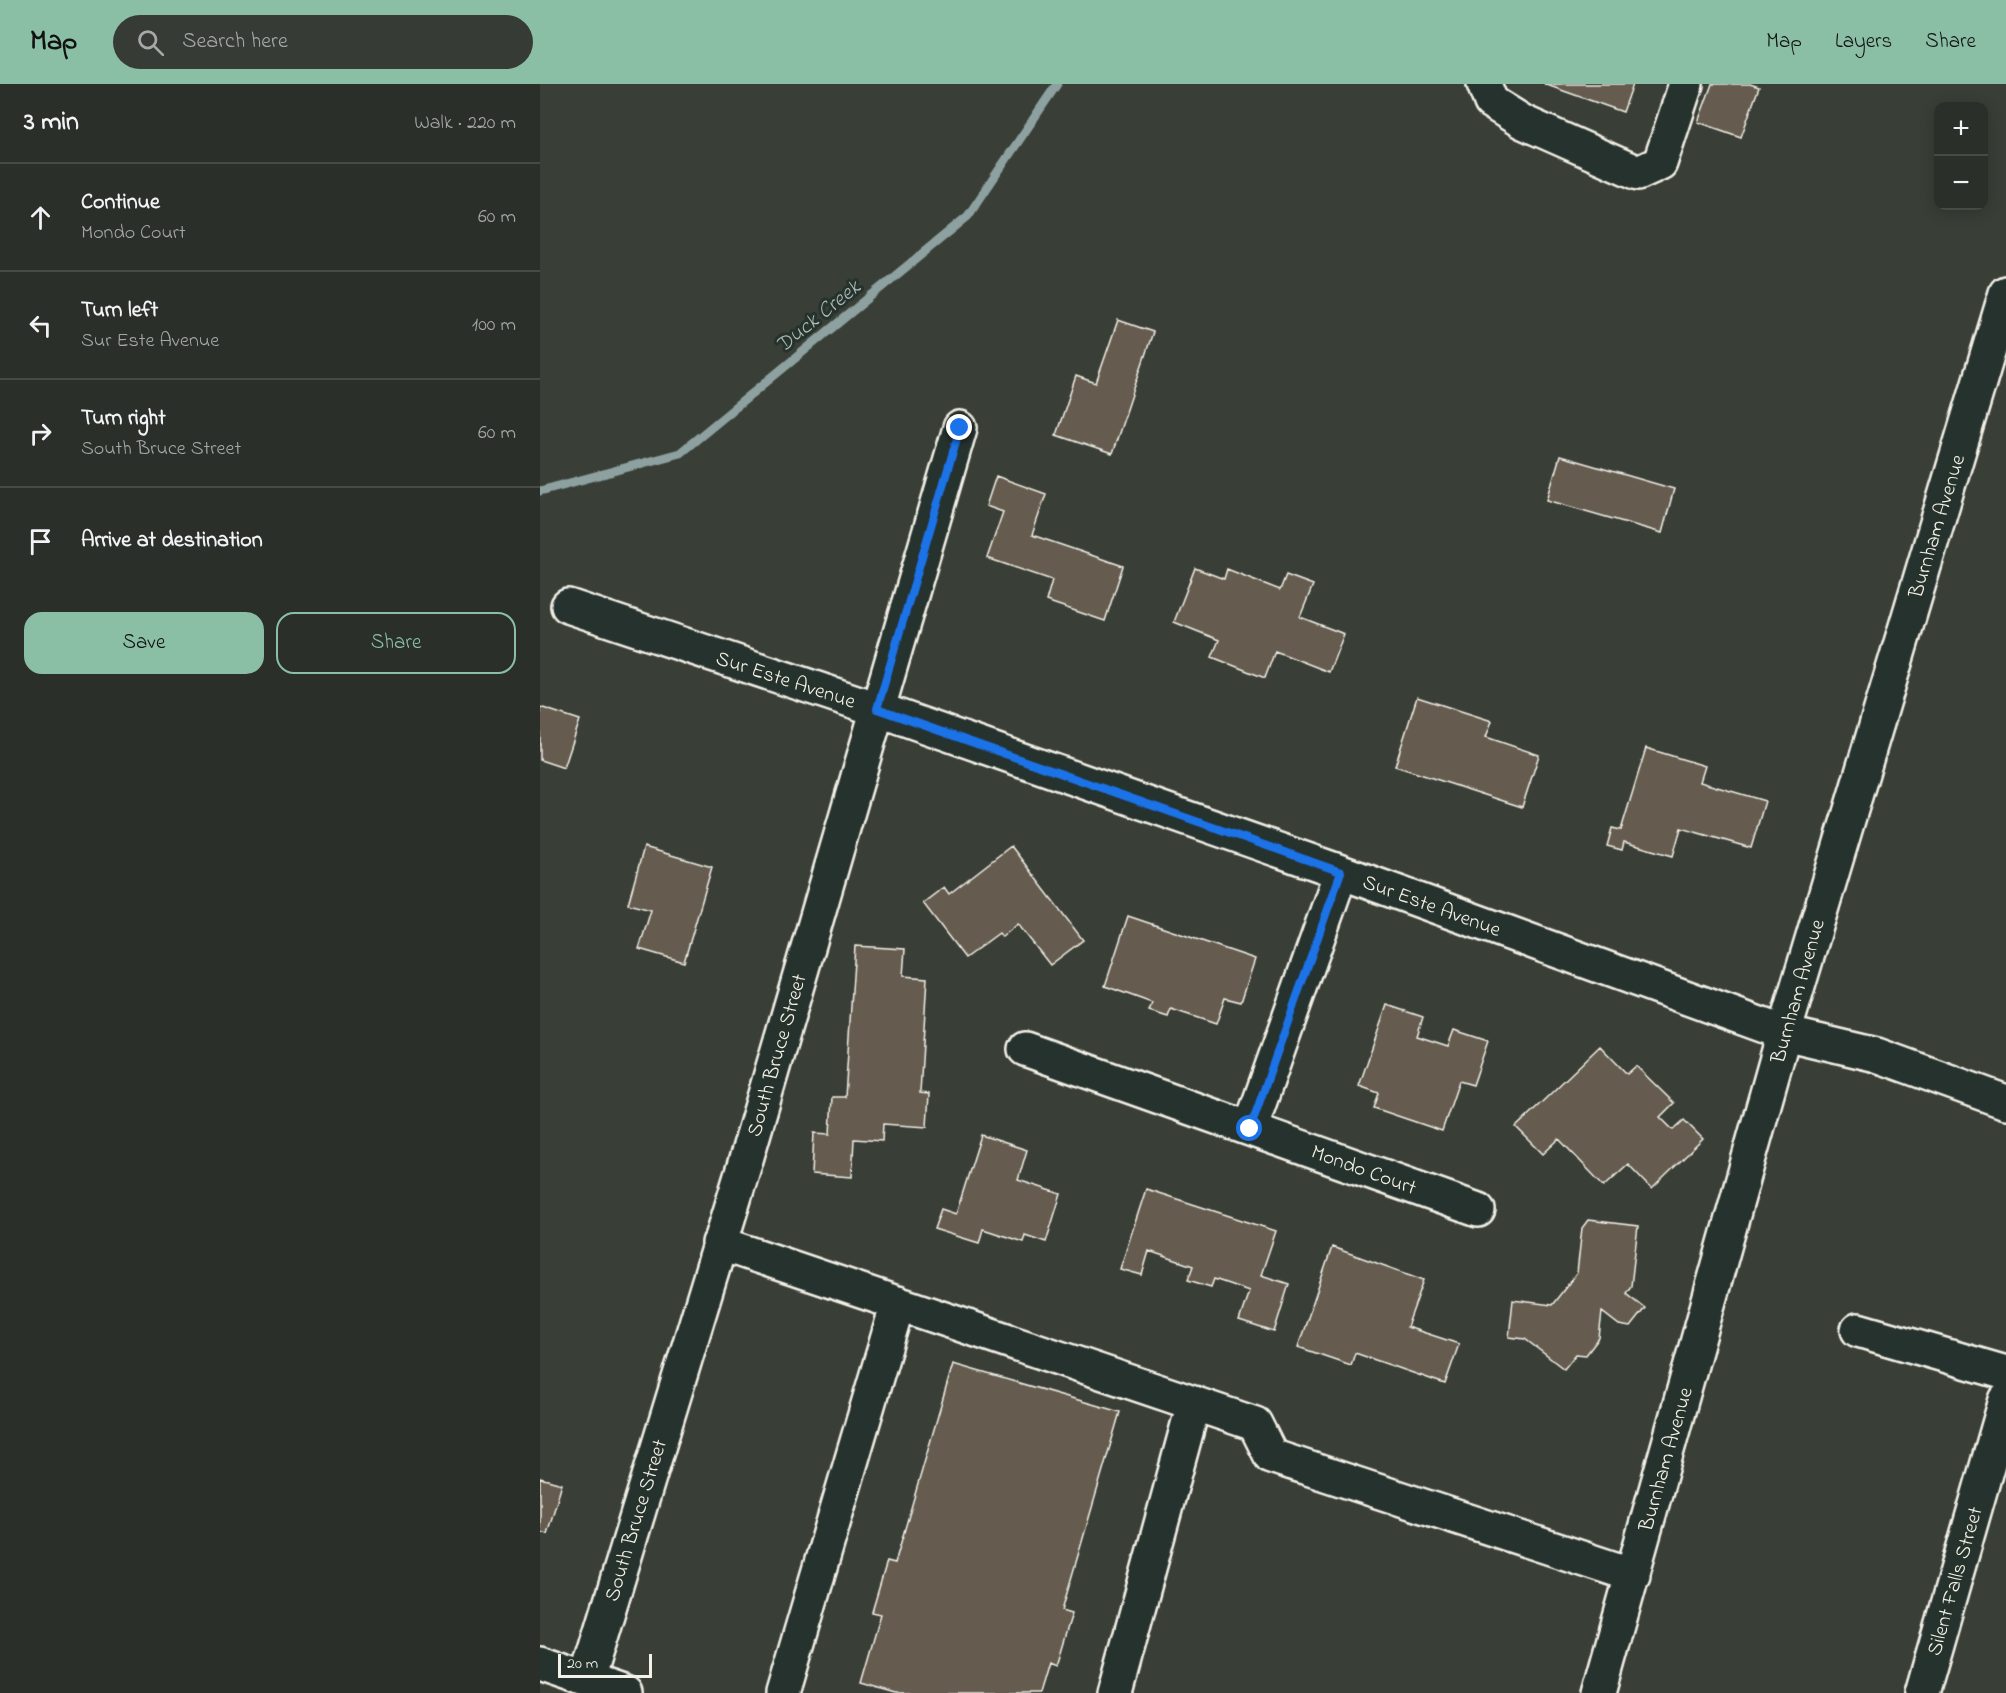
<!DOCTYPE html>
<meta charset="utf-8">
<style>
:root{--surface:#2b2f29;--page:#373b35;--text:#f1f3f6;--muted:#a6a9a8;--line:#474a46;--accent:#8abfa5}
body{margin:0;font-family:"Indie Flower",sans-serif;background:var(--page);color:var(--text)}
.controls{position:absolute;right:18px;top:18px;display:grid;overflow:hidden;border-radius:12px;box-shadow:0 3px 15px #0003}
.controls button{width:54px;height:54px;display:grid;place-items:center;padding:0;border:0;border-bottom:2px solid var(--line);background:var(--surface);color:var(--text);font:30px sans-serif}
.scale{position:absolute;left:18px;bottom:15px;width:94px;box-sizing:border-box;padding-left:6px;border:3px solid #f4f1e8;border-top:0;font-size:16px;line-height:21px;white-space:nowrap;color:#f4f1e8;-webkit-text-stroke:4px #26332d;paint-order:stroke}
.stop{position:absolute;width:18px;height:18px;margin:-14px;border:4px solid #1a73e8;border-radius:50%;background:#fff}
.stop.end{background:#1a73e8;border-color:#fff;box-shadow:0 2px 6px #0008}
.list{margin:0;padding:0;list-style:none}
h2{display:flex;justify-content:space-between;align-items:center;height:78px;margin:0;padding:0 24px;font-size:26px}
h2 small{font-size:20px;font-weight:400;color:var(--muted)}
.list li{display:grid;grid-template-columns:39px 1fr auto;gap:18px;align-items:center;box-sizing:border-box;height:108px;padding:0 24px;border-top:2px solid var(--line)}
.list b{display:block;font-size:22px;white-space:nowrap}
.list p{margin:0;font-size:20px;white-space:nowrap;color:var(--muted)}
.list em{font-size:20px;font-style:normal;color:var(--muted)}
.actions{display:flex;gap:12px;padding:18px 24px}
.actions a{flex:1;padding:14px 0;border:2px solid var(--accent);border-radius:18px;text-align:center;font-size:21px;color:var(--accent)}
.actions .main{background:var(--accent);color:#111}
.icon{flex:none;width:33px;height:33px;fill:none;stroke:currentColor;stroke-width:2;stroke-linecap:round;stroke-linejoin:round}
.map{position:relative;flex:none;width:1466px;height:1609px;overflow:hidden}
header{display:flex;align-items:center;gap:36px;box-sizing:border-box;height:84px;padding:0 30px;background:var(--accent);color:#111}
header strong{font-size:28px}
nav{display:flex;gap:33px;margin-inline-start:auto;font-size:21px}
.search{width:420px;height:54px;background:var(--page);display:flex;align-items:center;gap:15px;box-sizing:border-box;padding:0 21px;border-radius:33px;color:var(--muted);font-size:22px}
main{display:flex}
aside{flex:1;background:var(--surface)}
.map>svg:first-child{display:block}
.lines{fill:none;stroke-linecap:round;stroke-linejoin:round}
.stream{stroke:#8ea1a1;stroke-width:9}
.building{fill:#655c4f;stroke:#f4f1e8;stroke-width:1.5}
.minor-casing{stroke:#f4f1e8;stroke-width:38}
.minor{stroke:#26332d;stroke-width:33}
.route{stroke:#1a73e8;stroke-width:8}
.labels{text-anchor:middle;stroke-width:6;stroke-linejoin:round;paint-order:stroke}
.street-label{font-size:21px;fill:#f4f1e8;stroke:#26332d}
.water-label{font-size:22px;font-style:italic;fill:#b0bbb8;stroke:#26332d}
</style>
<header>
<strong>Map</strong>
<div class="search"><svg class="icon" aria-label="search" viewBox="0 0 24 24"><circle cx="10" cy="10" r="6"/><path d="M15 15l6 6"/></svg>Search here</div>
<nav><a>Map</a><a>Layers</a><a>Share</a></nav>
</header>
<main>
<aside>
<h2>3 min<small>Walk · 220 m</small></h2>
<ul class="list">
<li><svg class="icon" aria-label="ahead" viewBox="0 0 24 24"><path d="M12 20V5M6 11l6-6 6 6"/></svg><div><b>Continue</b><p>Mondo Court</p></div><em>60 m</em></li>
<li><svg class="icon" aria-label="left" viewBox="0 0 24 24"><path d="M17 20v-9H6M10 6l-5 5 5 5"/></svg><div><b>Turn left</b><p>Sur Este Avenue</p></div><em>100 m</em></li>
<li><svg class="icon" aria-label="right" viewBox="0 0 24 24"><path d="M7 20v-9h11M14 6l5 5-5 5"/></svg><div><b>Turn right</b><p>South Bruce Street</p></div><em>60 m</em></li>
<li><svg class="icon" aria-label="arrive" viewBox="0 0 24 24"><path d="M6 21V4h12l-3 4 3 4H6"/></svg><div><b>Arrive at destination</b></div></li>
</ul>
<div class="actions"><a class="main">Save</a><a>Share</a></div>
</aside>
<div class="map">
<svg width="1466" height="1609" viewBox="0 0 1466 1609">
<rect width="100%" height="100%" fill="#393f37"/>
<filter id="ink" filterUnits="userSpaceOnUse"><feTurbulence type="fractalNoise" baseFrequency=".0167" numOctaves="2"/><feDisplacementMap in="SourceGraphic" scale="12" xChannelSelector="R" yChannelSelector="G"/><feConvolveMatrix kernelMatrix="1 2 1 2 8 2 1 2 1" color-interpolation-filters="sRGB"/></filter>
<g filter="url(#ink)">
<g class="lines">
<path class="stream" d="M 0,407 L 140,369 L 428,132 L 517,0"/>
</g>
<path class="building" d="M 1004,0 L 1093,0 L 1083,28 Z
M 1172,0 L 1210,0 L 1219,3 L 1201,53 L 1158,38 Z
M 578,236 L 613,248 L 572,370 L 516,351 L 536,292 L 556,299 Z
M 1020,372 L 1134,405 L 1122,449 L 1007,416 Z
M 456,392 L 506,410 L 492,451 L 583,482 L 565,537 L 506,517 L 512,496 L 447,474 L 463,428 L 446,422 Z
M 655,484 L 684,495 L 687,485 L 740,506 L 746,491 L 773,501 L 760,533 L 804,550 L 789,588 L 735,567 L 725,594 L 672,573 L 679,556 L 634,538 Z
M 877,613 L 952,637 L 946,653 L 999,671 L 982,723 L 855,682 Z
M 0,623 L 40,636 L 24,684 L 0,676 Z
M 1106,664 L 1165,682 L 1160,698 L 1225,717 L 1211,764 L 1141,744 L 1133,772 L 1084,758 L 1082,766 L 1067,762 L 1072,744 L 1081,746 Z
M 471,762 L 543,856 L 510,881 L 478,840 L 462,853 L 459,849 L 425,874 L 383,819 L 404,803 L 409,810 Z
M 104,763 L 172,783 L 144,878 L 99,865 L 111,826 L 88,820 Z
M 588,832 L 715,875 L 701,918 L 685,914 L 676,940 L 631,925 L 628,933 L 609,927 L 612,919 L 565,902 Z
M 315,862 L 365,865 L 363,892 L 387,894 L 380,1009 L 389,1010 L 387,1043 L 343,1040 L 342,1057 L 314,1055 L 312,1093 L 272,1090 L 274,1049 L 290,1050 L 292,1013 L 305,1013 Z
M 847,921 L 883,933 L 877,952 L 908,962 L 914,946 L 948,957 L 933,1001 L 919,997 L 902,1047 L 834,1024 L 839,1009 L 819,1002 Z
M 1060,962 L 1087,990 L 1096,982 L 1134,1019 L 1120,1033 L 1133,1046 L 1144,1036 L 1163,1055 L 1112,1105 L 1088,1080 L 1064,1102 L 1019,1055 L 1003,1070 L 976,1043 Z
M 441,1051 L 487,1066 L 478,1096 L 521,1110 L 506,1158 L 485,1151 L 483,1158 L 443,1145 L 439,1159 L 394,1145 L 401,1125 L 416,1130 Z
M 606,1105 L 736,1147 L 721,1191 L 749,1200 L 734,1248 L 699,1237 L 709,1207 L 674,1195 L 671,1203 L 648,1196 L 653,1182 L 609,1167 L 602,1191 L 580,1185 Z
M 1048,1136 L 1098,1142 L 1091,1202 L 1086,1209 L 1105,1224 L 1090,1243 L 1079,1241 L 1062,1228 L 1059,1254 L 1046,1271 L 1036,1270 L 1024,1285 L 985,1255 L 969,1253 L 973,1216 L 1012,1221 L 1037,1189 L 1042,1144 Z
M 792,1163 L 884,1196 L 867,1243 L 919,1260 L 905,1300 L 815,1269 L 811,1281 L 758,1263 Z
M 413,1280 L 580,1328 L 522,1526 L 532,1529 L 516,1582 L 508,1579 L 499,1609 L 356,1609 L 321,1599 L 341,1530 L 332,1528 L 347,1477 L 355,1479 Z
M 0,1394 L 22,1400 L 7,1450 L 0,1448 Z"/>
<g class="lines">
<g class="minor-casing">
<path id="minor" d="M 944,0 L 951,18 L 983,38 L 1098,89 L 1120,79 L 1146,0
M 28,522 L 337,625 L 801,788 L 1244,949 L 1337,971 L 1466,1018
M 485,965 L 938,1126
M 710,1045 L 801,788
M 179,1159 L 715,1340 L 731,1372 L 1093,1491
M 1318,1246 L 1466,1289
M 0,1580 L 85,1609
M 47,1596 L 205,1079 L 420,344
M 243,1609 L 358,1219
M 575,1609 L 654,1319
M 1059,1609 L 1244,949 L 1466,209
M 1382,1609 L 1466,1316"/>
</g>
<use href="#minor" class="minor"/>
</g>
</g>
<g class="lines" filter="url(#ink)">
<path class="route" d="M 420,344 L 337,625 L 801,788 L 710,1045"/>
</g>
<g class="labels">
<g class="street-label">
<text transform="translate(1396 442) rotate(-73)" y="7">Burnham Avenue</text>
<text transform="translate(246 595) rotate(18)" y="7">Sur Este Avenue</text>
<text transform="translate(892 821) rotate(20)" y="7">Sur Este Avenue</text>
<text transform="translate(1257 907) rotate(-74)" y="7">Burnham Avenue</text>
<text transform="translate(236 971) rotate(-74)" y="7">South Bruce Street</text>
<text transform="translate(824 1085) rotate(20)" y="7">Mondo Court</text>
<text transform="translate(1125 1375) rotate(-74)" y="7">Burnham Avenue</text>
<text transform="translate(95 1436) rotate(-73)" y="7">South Bruce Street</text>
<text transform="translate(1414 1497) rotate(-74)" y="7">Silent Falls Street</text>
</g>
<g class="water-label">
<text transform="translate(277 231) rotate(-39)" y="8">Duck Creek</text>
</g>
</g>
</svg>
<div class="controls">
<button>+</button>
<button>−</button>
</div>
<div class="scale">20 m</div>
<div class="stop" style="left:710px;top:1045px"></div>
<div class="stop end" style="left:420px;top:344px"></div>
</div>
</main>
